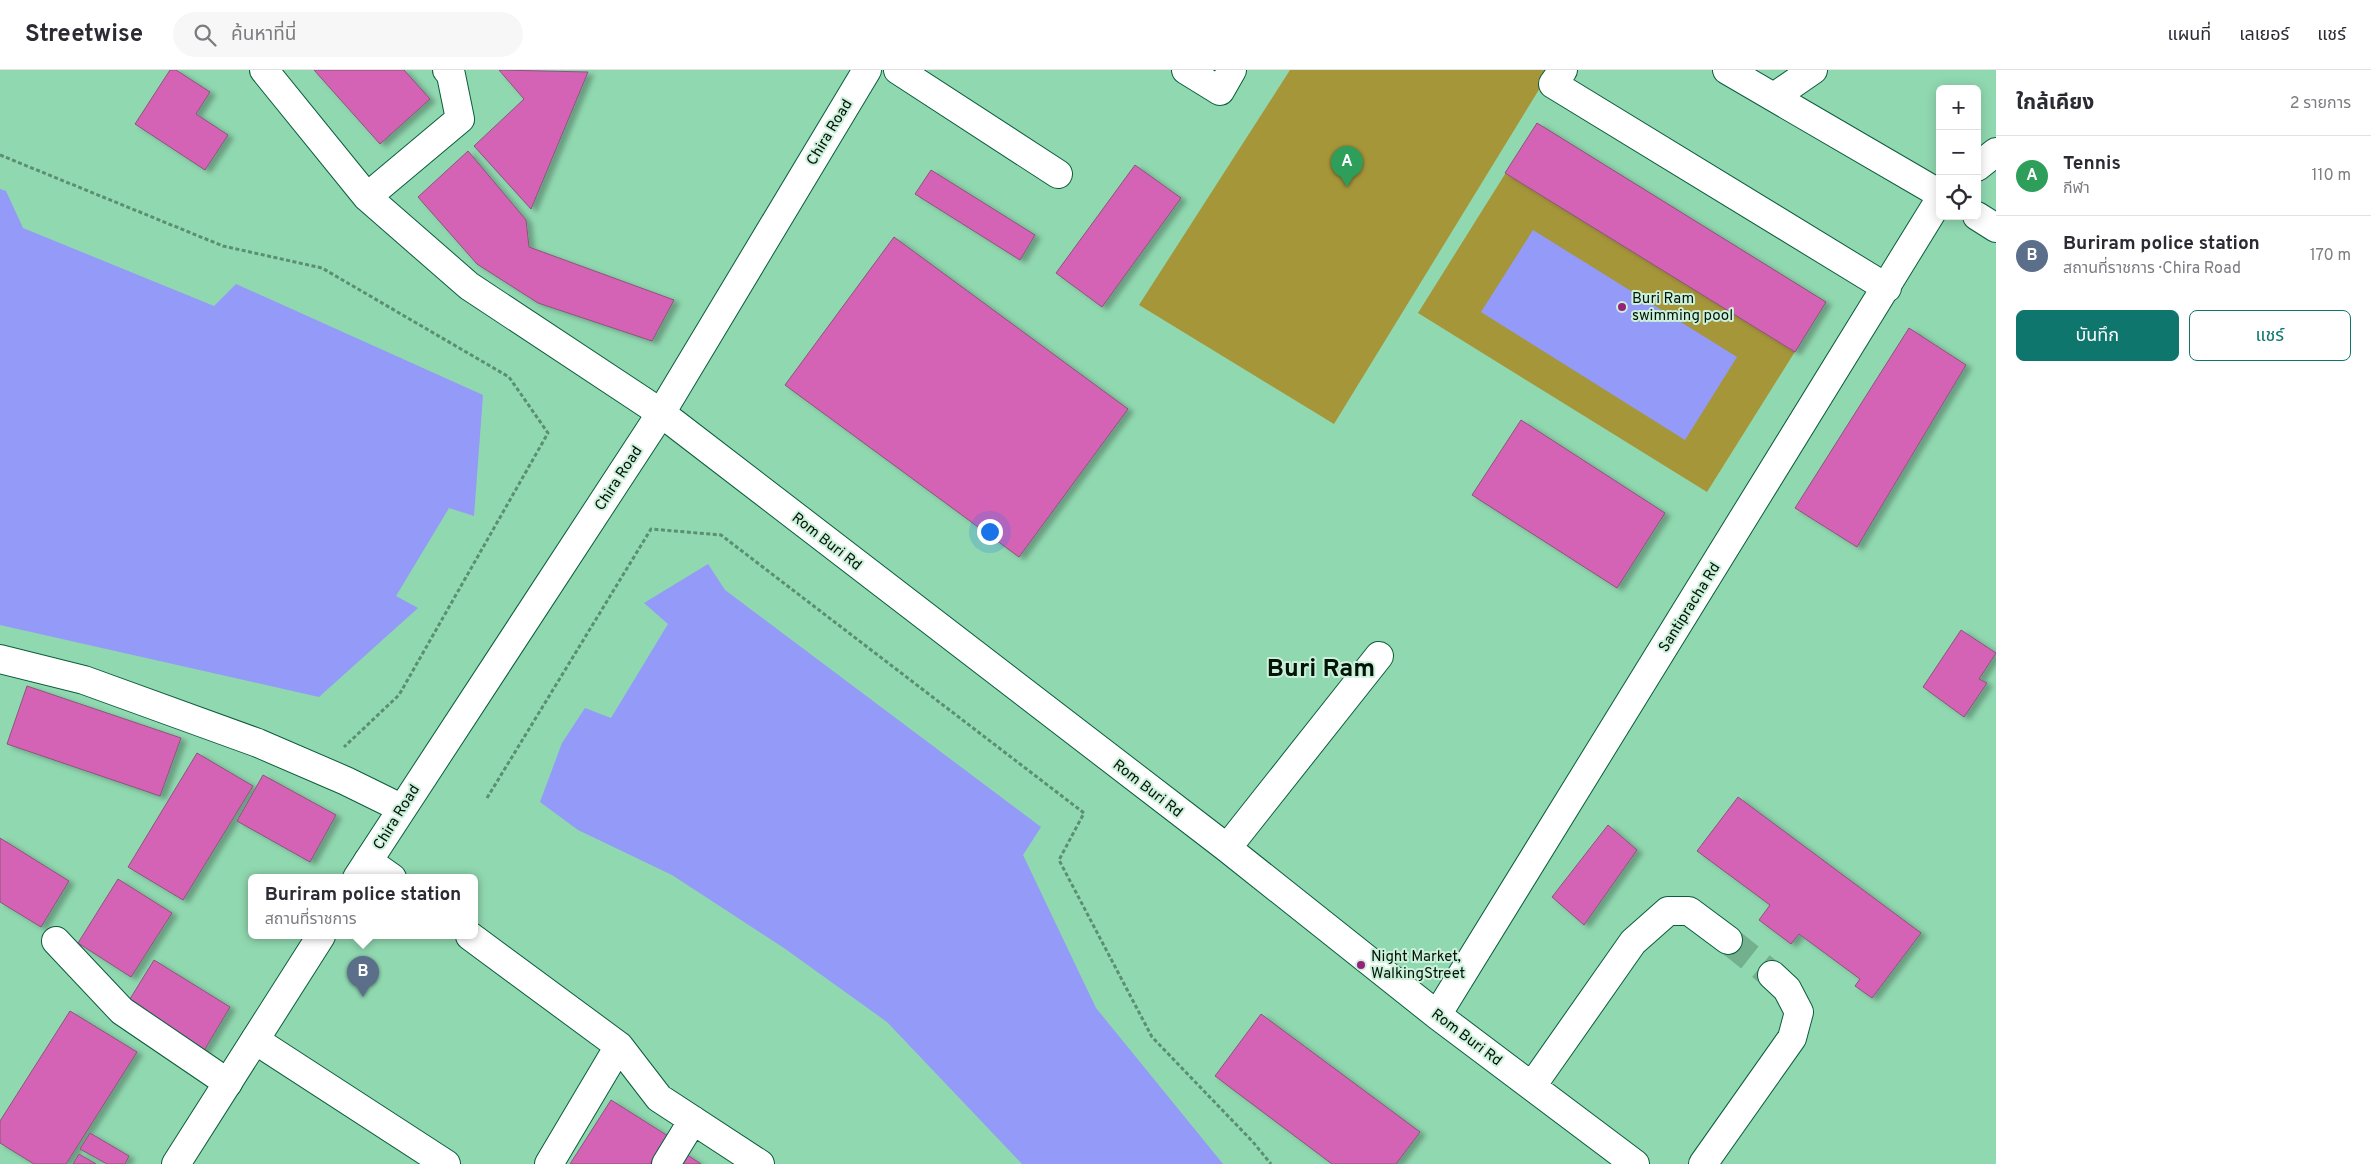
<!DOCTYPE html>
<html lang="th">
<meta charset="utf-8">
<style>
:root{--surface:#fff;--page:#f7f7f7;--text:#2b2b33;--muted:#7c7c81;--line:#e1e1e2;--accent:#0f766e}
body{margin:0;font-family:Overpass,"Noto Sans Thai",sans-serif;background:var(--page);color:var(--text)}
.controls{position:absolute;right:15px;top:15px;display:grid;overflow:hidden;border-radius:8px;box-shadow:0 2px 12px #0003}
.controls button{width:45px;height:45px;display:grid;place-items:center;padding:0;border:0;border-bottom:1px solid var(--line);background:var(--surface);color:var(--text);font:25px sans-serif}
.you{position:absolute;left:989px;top:461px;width:18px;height:18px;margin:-12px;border:4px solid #fff;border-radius:50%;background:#1a73e8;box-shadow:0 0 0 8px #1a73e833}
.badge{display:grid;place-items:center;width:32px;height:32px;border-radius:50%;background:var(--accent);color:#fff;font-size:16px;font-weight:700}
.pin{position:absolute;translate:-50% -41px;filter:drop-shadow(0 1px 2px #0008)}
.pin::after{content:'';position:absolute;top:26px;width:18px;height:15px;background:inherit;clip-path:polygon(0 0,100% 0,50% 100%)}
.popup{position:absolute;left:248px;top:804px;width:230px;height:65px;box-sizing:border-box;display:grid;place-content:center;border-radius:8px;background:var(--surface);filter:drop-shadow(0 1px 4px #0005);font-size:16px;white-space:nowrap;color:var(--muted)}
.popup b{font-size:19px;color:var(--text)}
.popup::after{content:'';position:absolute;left:50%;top:100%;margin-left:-10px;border:10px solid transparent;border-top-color:var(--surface)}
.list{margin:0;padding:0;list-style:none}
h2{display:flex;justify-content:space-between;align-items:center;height:65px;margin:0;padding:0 20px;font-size:21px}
h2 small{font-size:16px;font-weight:400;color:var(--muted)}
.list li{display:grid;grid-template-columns:32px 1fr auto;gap:15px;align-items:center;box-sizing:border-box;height:80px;padding:0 20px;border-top:1px solid var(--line)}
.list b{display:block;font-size:19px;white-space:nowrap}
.list p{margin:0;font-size:16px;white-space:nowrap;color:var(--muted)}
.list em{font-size:16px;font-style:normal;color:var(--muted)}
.actions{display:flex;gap:10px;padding:15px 20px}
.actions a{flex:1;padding:11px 0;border:1px solid var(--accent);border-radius:8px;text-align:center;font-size:18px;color:var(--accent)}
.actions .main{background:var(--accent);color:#fff}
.icon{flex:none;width:28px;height:28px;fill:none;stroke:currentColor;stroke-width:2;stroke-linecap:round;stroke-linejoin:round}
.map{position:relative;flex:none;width:1996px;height:1094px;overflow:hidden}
header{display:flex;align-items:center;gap:30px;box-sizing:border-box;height:70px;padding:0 25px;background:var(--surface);border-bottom:1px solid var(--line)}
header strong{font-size:24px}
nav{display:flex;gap:28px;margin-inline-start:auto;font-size:18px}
.search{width:350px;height:45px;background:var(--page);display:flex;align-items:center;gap:12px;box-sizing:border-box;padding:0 18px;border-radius:28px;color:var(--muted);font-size:19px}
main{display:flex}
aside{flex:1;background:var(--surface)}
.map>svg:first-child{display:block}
.green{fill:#a6963a}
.water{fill:#939af7}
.building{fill:#d464b5;stroke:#8c547b;filter:url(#shadow)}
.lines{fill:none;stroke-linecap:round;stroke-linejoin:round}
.minor-tunnel{stroke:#73b18e;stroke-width:28;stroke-dasharray:28 14;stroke-linecap:butt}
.minor-casing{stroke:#0b5d3b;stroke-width:30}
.major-casing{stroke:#0b5d3b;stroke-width:30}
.path{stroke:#5a8f71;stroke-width:3;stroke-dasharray:4 2.5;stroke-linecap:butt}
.minor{stroke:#fff;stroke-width:28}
.major{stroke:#fff;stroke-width:28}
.poi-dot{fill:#98217c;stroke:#cdf0db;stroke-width:2}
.labels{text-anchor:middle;stroke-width:4;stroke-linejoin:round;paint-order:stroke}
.street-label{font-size:15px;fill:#001508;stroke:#cdf0db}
.poi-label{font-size:15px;fill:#001508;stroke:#cdf0db;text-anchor:start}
.town-label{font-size:25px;font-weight:bold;fill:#001508;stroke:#cdf0db}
</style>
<header>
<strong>Streetwise</strong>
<div class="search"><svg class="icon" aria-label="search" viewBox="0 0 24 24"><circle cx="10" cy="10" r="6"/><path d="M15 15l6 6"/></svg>ค้นหาที่นี่</div>
<nav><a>แผนที่</a><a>เลเยอร์</a><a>แชร์</a></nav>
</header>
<main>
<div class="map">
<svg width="1996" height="1094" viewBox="0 0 1996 1094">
<defs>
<filter id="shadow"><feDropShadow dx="5.5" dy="3" stdDeviation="2.5" flood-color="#0004"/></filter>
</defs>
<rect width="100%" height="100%" fill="#90d8b0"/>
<path class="green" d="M 1290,0 L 1551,0 L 1334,354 L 1139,235 Z
M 1537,53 L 1826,232 L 1707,422 L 1418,243 Z"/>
<path class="water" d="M 0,119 L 6,121 L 23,158 L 214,236 L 236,214 L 483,325 L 474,446 L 449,438 L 396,526 L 418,538 L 319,627 L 0,555 Z
M 1533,160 L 1737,287 L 1685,370 L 1481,242 Z
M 708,494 L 725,520 L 1041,757 L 1023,785 L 1096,938 L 1223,1094 L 1022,1094 L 887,952 L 784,878 L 672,805 L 578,760 L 540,732 L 562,673 L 585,638 L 611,648 L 668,554 L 644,533 Z"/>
<path class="building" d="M 170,0 L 176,0 L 210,22 L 196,44 L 228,65 L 205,100 L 135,54 Z
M 314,0 L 404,0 L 430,29 L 380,74 Z
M 499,0 L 588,2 L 531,139 L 474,76 L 524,29 Z
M 1537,53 L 1826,232 L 1795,282 L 1505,103 Z
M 468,81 L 526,150 L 529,177 L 674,230 L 652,271 L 538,233 L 477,194 L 418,127 Z
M 1135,95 L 1181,128 L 1102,237 L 1056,203 Z
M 931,100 L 1035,165 L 1020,190 L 915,124 Z
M 894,167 L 1128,339 L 1019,487 L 785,315 Z
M 1909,258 L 1966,295 L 1857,477 L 1795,438 Z
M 1521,350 L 1665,443 L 1617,518 L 1472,425 Z
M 1961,560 L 1996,583 L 1979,609 L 1987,613 L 1964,647 L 1923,617 Z
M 27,616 L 181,668 L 160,726 L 7,674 Z
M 197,683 L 253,716 L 183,830 L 128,797 Z
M 263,705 L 336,745 L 310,792 L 237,751 Z
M 1738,727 L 1921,863 L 1872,928 L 1855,916 L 1860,909 L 1799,864 L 1791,874 L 1759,850 L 1770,835 L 1697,781 Z
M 1608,755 L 1637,780 L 1584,855 L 1552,827 Z
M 0,768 L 69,811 L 41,857 L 0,832 Z
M 118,809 L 172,843 L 131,907 L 78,873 Z
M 154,890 L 230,937 L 202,984 L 125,937 Z
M 70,941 L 137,982 L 66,1094 L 34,1094 L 0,1073 L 0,1051 Z
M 1261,944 L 1420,1062 L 1396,1094 L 1332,1094 L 1215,1006 Z
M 611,1030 L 668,1066 L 650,1094 L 570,1094 Z
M 90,1063 L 129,1086 L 125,1094 L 107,1094 L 80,1079 Z
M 683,1082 L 701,1094 L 675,1094 Z
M 79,1084 L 96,1094 L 73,1094 Z"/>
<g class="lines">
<path class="minor-tunnel" d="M 1728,870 L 1772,905"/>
<g class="minor-casing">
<path id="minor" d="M 264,0 L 367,127 L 469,216 L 661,343 L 1227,778 L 1437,945 L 1635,1094
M 898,0 L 1058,104
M 1186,0 L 1220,21 L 1232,0
M 1563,0 L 1553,14 L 1887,218
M 1727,0 L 1940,124
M 1774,27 L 1813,0
M 1977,97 L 1996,82
M 367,127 L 460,49 L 451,5 L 447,0
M 1977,146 L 1996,158
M 0,589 L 84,610 L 258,673 L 346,711 L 401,738
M 1227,778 L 1379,586
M 368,791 L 392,808
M 470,866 L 619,976 L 659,1028 L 760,1094
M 56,871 L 122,941 L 228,1013
M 1437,945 L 1940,129
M 255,970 L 446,1094
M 1532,1016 L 1633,872 L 1668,841 L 1689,841 L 1728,870
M 549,1094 L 619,976
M 666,1094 L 693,1050
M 1703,1094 L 1792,968 L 1799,942 L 1787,919 L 1772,905"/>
</g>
<g class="major-casing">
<path id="major" d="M 357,808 L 661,343 L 867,0
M 176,1094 L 321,866"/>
</g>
<path class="path" d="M 0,85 L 223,176 L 322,198 L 509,307 L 548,363 L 399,625 L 344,677
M 487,728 L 651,459 L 721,465 L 1084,743 L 1059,790 L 1152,967 L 1253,1072 L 1271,1094"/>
<use href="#minor" class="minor"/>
<use href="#major" class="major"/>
</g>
<g class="poi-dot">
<circle cx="1622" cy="237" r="5"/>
<circle cx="1361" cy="895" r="5"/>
</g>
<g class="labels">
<g class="street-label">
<text transform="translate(829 62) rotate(-59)" y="5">Chira Road</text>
<text transform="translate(618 408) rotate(-57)" y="5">Chira Road</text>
<text transform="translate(827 471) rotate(38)" y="5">Rom Buri Rd</text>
<text transform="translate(1689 537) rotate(-58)" y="5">Santipracha Rd</text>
<text transform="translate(1148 718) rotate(38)" y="5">Rom Buri Rd</text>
<text transform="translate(396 747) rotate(-58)" y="5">Chira Road</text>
<text transform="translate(1467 967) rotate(37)" y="5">Rom Buri Rd</text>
</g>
<g class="poi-label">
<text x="1632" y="233">Buri Ram<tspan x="1632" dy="17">swimming pool</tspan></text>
<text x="1371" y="891">Night Market,<tspan x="1371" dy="17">WalkingStreet</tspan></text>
</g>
<g class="town-label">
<text x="1321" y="606">Buri Ram</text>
</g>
</g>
</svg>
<div class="controls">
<button>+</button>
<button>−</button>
<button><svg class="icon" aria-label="locate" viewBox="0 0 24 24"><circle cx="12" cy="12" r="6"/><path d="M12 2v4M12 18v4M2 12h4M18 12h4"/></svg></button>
</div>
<div class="you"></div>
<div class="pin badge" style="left:1347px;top:117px;background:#2e9e5b">A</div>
<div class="pin badge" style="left:363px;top:927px;background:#5c6f8a">B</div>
<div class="popup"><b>Buriram police station</b>สถานที่ราชการ</div>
</div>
<aside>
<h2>ใกล้เคียง<small>2 รายการ</small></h2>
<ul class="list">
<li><span class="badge" style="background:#2e9e5b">A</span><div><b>Tennis</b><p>กีฬา</p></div><em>110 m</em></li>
<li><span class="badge" style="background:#5c6f8a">B</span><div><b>Buriram police station</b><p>สถานที่ราชการ · Chira Road</p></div><em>170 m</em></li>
</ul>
<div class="actions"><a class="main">บันทึก</a><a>แชร์</a></div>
</aside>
</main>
